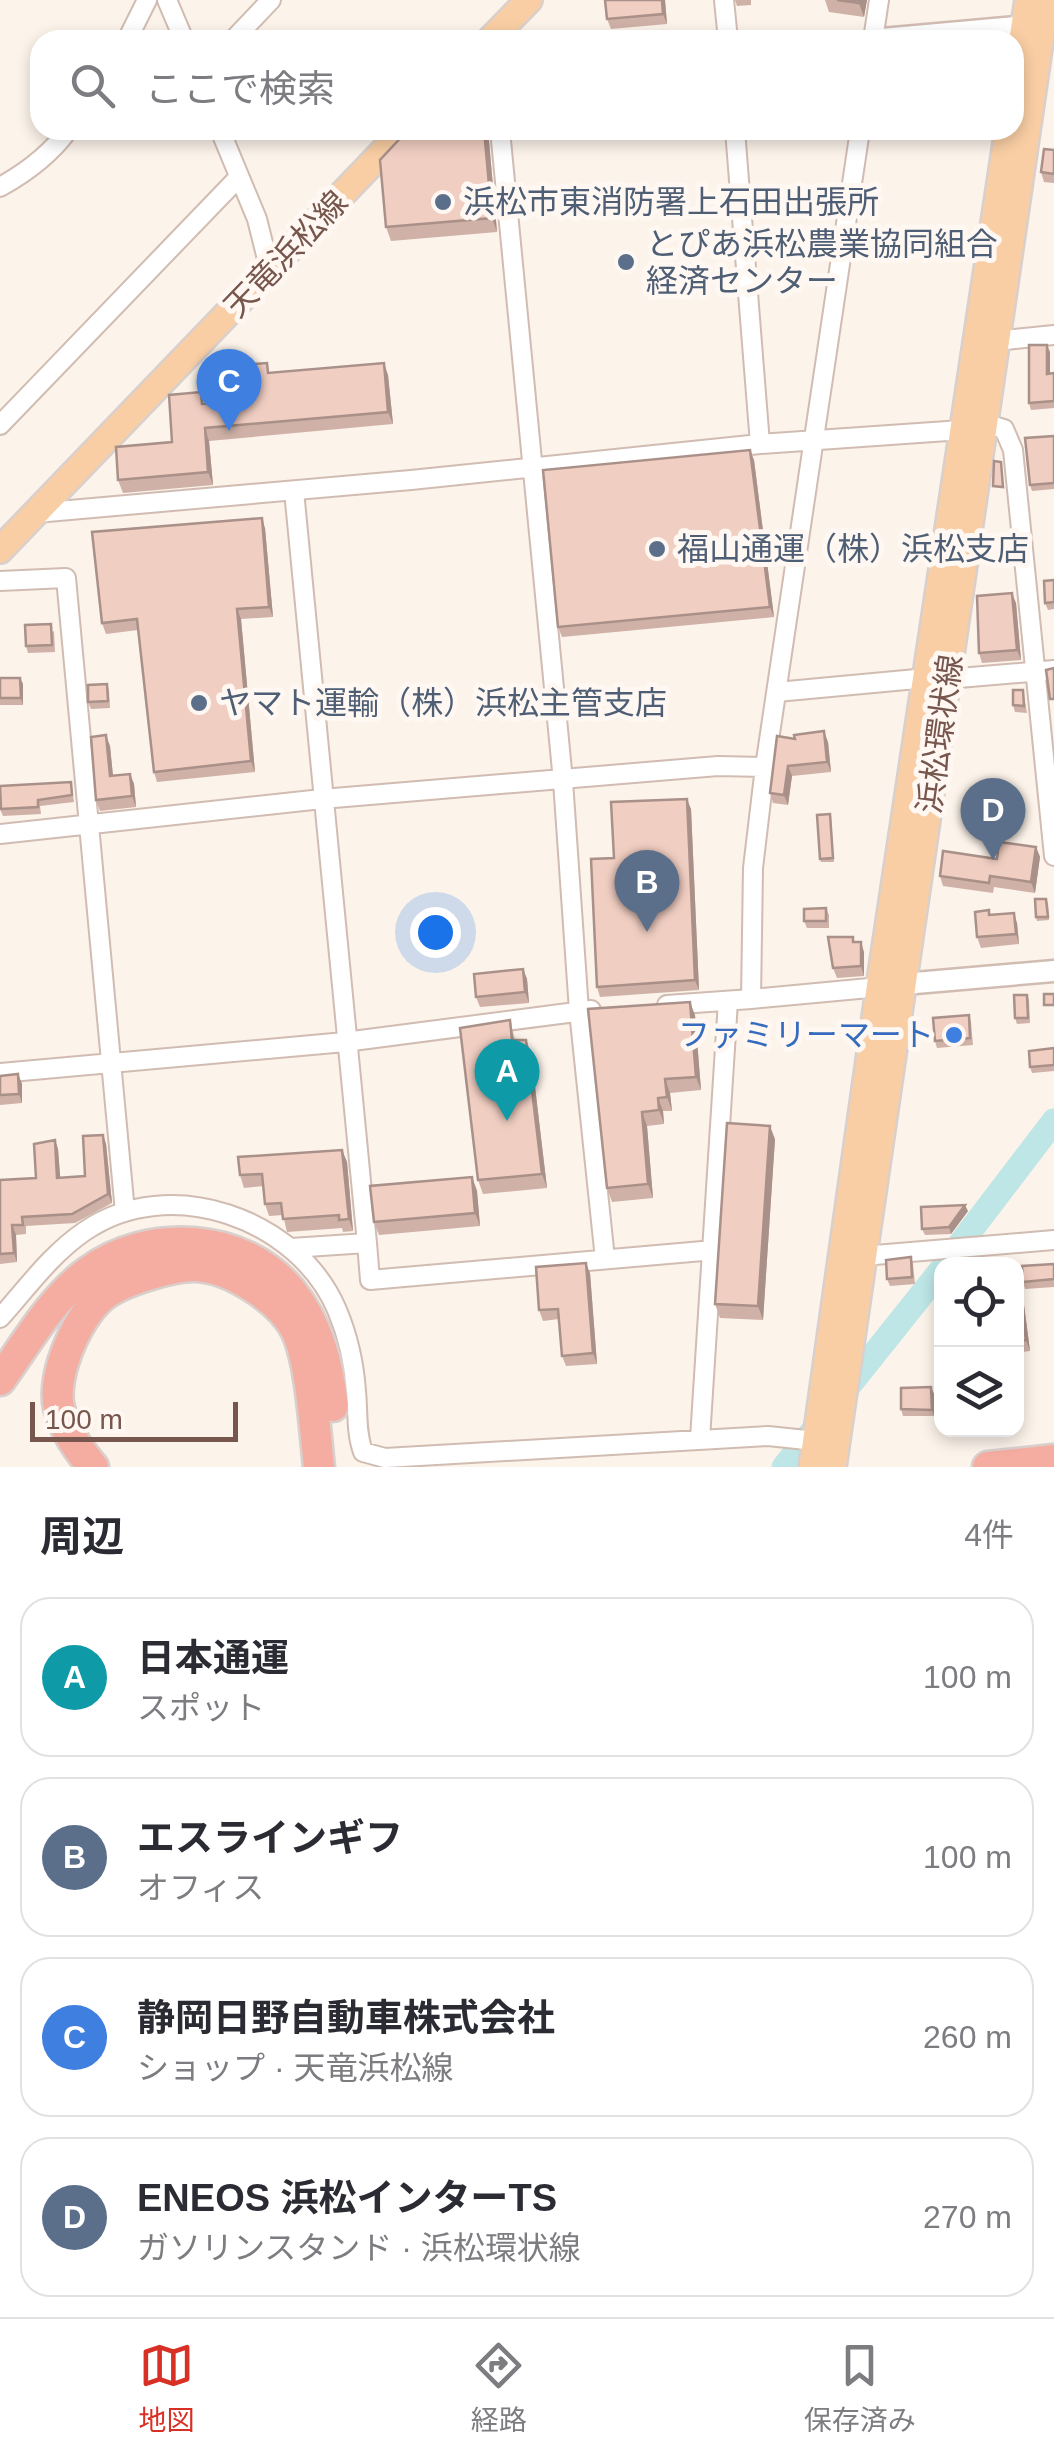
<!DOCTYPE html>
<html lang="ja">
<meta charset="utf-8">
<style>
:root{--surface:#fff;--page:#f7f7f7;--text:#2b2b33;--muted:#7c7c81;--line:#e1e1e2;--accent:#d93025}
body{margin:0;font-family:Arial,"Noto Sans JP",sans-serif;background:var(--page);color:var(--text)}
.controls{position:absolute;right:30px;bottom:30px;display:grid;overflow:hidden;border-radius:20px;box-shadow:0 5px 15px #0003}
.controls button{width:90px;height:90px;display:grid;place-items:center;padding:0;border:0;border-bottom:2px solid var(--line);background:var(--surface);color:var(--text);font:50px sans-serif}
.scale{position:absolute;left:30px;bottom:25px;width:208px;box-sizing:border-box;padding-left:10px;border:5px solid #77564d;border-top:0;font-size:28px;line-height:35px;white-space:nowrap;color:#77564d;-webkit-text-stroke:8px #fff7f1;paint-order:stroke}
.you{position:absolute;left:435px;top:932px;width:35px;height:35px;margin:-25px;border:8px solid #fff;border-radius:50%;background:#1a73e8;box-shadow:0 0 0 15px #1a73e833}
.badge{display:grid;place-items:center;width:65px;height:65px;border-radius:50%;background:var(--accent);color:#fff;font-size:32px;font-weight:700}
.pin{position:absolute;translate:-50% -82px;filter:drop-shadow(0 2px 5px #0008)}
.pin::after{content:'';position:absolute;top:52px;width:35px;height:30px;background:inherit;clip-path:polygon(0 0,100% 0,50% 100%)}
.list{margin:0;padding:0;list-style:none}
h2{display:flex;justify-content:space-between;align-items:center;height:130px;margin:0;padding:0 40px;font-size:42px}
h2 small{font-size:32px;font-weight:400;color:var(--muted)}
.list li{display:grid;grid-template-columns:65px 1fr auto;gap:30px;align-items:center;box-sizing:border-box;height:160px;margin:0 20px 20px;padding:0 20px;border:2px solid var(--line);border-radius:30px}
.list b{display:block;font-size:38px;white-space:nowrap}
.list p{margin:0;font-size:32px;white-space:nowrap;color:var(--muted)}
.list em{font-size:32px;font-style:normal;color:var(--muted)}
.icon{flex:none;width:55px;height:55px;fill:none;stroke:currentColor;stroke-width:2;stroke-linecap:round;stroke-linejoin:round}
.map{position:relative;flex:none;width:1054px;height:1467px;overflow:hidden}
.search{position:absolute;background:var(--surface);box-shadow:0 5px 15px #0003;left:30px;right:30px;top:30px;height:110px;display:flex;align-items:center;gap:25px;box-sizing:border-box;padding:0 35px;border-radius:30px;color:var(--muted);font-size:38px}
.sheet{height:850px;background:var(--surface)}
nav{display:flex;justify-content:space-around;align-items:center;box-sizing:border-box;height:140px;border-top:2px solid var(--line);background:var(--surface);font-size:28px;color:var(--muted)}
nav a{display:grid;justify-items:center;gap:5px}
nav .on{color:var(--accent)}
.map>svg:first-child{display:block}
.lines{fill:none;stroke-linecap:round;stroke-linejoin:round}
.river{stroke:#bee6e6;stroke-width:25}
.minor-casing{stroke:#d1bcb2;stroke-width:22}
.tertiary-casing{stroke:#d1bcb2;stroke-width:25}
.primary-casing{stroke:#d9d0cd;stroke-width:30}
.motorway-casing{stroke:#d9d0cd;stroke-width:35}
.minor{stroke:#fff;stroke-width:18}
.tertiary{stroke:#fff;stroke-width:20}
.primary{stroke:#f9cea4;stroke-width:25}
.motorway{stroke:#f5ada2;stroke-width:30}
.wall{fill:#cfb1a7}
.shaded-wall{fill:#a99088}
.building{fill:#f1cec2;stroke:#a99088;stroke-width:2.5}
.service-dot{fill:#5c6f8a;stroke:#fff7f1;stroke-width:4}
.shop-dot{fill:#3f7fe0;stroke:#fff7f1;stroke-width:4}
.labels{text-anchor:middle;stroke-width:10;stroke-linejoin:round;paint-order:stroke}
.service-label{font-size:32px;fill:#4e5e75;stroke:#fff7f1;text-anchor:start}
.street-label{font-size:32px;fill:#77564d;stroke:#fff7f1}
.shop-label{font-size:32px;fill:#366cbe;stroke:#fff7f1;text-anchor:end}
</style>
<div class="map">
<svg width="1054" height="1467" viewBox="0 0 1054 1467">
<rect width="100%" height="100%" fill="#fcf3ea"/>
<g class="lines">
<path class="river" d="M 945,1264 L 1054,1121
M 784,1467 L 942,1269"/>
<g class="minor-casing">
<path id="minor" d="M 167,0 L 184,40
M 724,0 L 728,40
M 127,40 L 147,0
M 233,40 L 271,0
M 873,40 L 879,0
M 220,130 L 257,219 L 270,271
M 500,130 L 563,781 L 579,1011 L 605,1259
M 735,130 L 760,444
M 860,130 L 765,767 L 753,868 L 751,999 L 880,987
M 0,187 C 27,172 50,155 68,130
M 995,341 L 1054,335
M 984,423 L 1004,429 L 1013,450 L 1054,856
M 0,425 L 239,177
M 36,513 L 411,480 L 760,444 L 962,430
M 0,581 L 66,578 L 125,1212
M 947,679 L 1054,670
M 777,692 L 927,678
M 0,834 L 322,799 L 718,766 L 765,767
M 667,1005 L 751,999
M 0,1073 L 345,1042 L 591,1010
M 367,1243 L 370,1280 L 714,1250
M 291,1248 L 367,1243 L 294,491
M 863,1256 L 1054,1240
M 0,1318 C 27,1288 51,1254 85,1231 C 169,1173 298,1218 337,1310 C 348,1336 354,1363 356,1391 C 358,1412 356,1433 363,1452 L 385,1458 L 768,1436 L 816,1441
M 700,1439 L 728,1001"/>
</g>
<g class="tertiary-casing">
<path id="tertiary" d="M 871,40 L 1039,25
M 892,985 L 1054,971"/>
</g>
<g class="primary-casing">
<path id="primary" d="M 490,40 L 529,0
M 1014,92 L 1028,0
M 0,550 L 404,130
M 812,1467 L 881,975 L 1008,130
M 833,1467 L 1046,0"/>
</g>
<g class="motorway-casing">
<path id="motorway" d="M 0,1380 C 26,1344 51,1299 88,1272 C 147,1228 243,1232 291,1291 C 318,1324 328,1365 333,1406
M 93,1467 C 78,1449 65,1431 59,1408 C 51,1375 79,1310 108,1292 C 126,1280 174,1265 196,1266 C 230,1267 281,1300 296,1330 C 311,1360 315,1432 319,1467
M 988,1467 L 1054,1460"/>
</g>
<use href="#minor" class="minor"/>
<use href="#tertiary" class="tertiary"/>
<use href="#primary" class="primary"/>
<use href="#motorway" class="motorway"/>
</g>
<path class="wall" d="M 605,0 L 665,0 L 667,24 L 611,29 L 607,19 Z
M 735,0 L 751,0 L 751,5 L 737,6 Z
M 825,0 L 867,0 L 864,17 L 829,12 Z
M 408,130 L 488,130 L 497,232 L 391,241 L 386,227 Z
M 1054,150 L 1054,183 L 1044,182 L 1041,172 Z
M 1050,352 L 1050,374 L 1054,373 L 1054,408 L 1031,410 L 1029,403 Z
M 271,373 L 388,375 L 393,424 L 209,441 L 213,485 L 123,493 L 118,480 L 172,442 L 205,404 L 244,400 Z
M 1054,436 L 1054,489 L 1032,491 L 1030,485 Z
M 754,460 L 774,617 L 562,637 L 558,627 Z
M 265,528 L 273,617 L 241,619 L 255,772 L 157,782 L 154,772 L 138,630 L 106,634 L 102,623 Z
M 1054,580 L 1054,609 L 1048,610 L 1045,603 Z
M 1016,603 L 1021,660 L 982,663 L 979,653 Z
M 54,631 L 55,652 L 28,653 L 26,646 Z
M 0,678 L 20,678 L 23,684 L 23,705 L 0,705 Z
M 107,684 L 109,691 L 110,708 L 91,709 L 88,702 Z
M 1023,690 L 1027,713 L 1015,712 L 1013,705 Z
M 777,736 L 828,742 L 831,772 L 792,776 L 788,805 L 773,803 L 770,793 Z
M 110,746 L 113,776 L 130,774 L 134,784 L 136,807 L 100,811 L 96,800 Z
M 71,782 L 74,802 L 40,806 L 41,814 L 3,816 L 0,809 L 0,786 Z
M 691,809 L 699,990 L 600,997 L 597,987 L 614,858 Z
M 831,817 L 834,862 L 821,862 L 820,859 Z
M 1036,847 L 1040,857 L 1035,893 L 994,887 L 993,893 L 943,886 L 940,876 Z
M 1048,902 L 1049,920 L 1037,921 L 1036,917 Z
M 826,908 L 829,915 L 829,928 L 807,928 L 804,921 Z
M 990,915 L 1017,923 L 1019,944 L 981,948 L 977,937 Z
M 855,942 L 864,952 L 864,976 L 837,978 L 833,968 Z
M 523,969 L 527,979 L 529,1003 L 480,1007 L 476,997 Z
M 1027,995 L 1029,1000 L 1030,1023 L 1017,1024 L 1015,1018 Z
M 588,1009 L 695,1015 L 701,1090 L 670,1093 L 672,1111 L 663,1111 L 664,1124 L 647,1126 L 653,1198 L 612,1202 L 607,1188 Z
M 969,1015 L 971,1022 L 973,1045 L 937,1048 L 935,1041 Z
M 510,1020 L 515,1040 L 531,1053 L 547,1188 L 483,1194 L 478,1180 Z
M 1054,1048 L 1054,1071 L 1032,1073 L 1030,1067 Z
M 18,1074 L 22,1084 L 22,1103 L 0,1105 L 0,1076 Z
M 103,1135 L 106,1144 L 112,1203 L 75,1223 L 26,1226 L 26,1234 L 16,1235 L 17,1262 L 0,1264 L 0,1180 L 36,1178 L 55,1140 L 58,1149 L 60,1178 L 85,1176 Z
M 775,1139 L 763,1320 L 720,1318 L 715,1304 Z
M 342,1150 L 347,1162 L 353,1231 L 343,1232 L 342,1228 L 287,1232 L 283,1215 L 269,1216 L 265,1204 L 263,1186 L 244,1188 L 240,1175 Z
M 472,1177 L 477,1191 L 480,1226 L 379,1235 L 374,1222 Z
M 968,1211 L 951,1234 L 925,1235 L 922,1229 Z
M 911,1257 L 913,1264 L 915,1284 L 890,1286 L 887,1279 Z
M 1054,1264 L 1054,1287 L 1025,1289 L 1023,1282 Z
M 1016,1272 L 1021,1282 L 1030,1351 L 1016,1353 Z
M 590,1273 L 597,1364 L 566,1366 L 562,1356 L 559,1319 L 543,1321 L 539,1310 Z
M 931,1387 L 934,1394 L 934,1416 L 903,1416 L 901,1409 Z"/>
<path class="shaded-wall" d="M 662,0 L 665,0 L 667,24 L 663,14 Z
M 859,0 L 867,0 L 864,17 L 859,3 Z
M 484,130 L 488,130 L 497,232 L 492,218 Z
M 1047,345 L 1050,352 L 1050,381 L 1047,374 Z
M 384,363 L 388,375 L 393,424 L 388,412 Z
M 205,428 L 209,441 L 213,485 L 208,472 Z
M 750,450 L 754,460 L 774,617 L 770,607 Z
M 262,518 L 265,528 L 273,617 L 269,607 Z
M 1012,593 L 1016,603 L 1021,660 L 1017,650 Z
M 237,609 L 241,619 L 255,772 L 251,761 Z
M 20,678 L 23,684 L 23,705 L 21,698 Z
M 824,731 L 828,742 L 831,772 L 827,762 Z
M 106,735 L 110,746 L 114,786 L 110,776 Z
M 788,766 L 792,776 L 788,805 L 784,795 Z
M 130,774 L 134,784 L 136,807 L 132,796 Z
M 687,799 L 691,809 L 699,990 L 695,980 Z
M 1036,847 L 1040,857 L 1035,893 L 1031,882 Z
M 1014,913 L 1017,923 L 1019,944 L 1016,934 Z
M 861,942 L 864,952 L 864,976 L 861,966 Z
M 523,969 L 527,979 L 529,1003 L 525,992 Z
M 690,1002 L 695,1015 L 701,1090 L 696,1077 Z
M 526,1040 L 531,1053 L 547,1188 L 542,1174 Z
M 18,1074 L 22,1084 L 22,1103 L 19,1094 Z
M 665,1079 L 670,1093 L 672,1111 L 667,1097 Z
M 658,1098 L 663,1111 L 664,1124 L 659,1110 Z
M 642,1112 L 647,1126 L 653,1198 L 648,1184 Z
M 770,1126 L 775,1139 L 763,1320 L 758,1306 Z
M 103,1135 L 106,1144 L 112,1203 L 108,1194 Z
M 55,1140 L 58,1149 L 61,1187 L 57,1178 Z
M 342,1150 L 347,1162 L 353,1231 L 349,1219 Z
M 472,1177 L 477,1191 L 480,1226 L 475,1213 Z
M 965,1205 L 968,1211 L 951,1234 L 949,1227 Z
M 12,1225 L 16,1235 L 17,1262 L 14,1253 Z
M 586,1263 L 590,1273 L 597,1364 L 593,1353 Z
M 1018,1272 L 1021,1282 L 1030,1351 L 1026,1340 Z
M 931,1387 L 934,1394 L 934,1416 L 932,1410 Z"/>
<path class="building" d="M 605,0 L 662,0 L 663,14 L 607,19 Z
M 837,0 L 859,0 L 859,3 Z
M 408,130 L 484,130 L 492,218 L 386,227 L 380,160 Z
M 1044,149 L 1054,150 L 1054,174 L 1041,172 Z
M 1029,345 L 1047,345 L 1047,374 L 1054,373 L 1054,401 L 1029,403 Z
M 267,363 L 268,373 L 384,363 L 388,412 L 205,428 L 208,472 L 118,480 L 116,447 L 172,442 L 169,395 L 201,392 L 202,404 L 244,400 L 242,370 L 254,369 L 254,364 Z
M 1054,436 L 1054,483 L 1030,485 L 1025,438 Z
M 750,450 L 770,607 L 558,627 L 543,470 Z
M 994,461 L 1001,462 L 1003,487 L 993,486 Z
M 262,518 L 269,607 L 237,609 L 251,761 L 154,772 L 137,619 L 102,623 L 92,532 Z
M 1054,580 L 1054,602 L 1045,603 L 1044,581 Z
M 1012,593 L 1017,650 L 979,653 L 977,596 Z
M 51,624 L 52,645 L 26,646 L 25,625 Z
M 1054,668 L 1054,699 L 1050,699 L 1046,670 Z
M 0,678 L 20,678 L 21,698 L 0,698 Z
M 107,684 L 108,701 L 88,702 L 88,685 Z
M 1013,690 L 1023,690 L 1024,706 L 1013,705 Z
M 824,731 L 827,762 L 788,766 L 784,795 L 770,793 L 777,736 L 795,739 L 794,735 Z
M 106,735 L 110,776 L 130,774 L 132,796 L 96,800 L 91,737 Z
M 71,782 L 72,795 L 38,800 L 38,807 L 1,809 L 0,786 Z
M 687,799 L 695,980 L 597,987 L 591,859 L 614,858 L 611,802 Z
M 830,814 L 833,858 L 820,859 L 817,815 Z
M 999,842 L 1036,847 L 1031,882 L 990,876 L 989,883 L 940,876 L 943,851 L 997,859 Z
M 1035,899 L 1046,899 L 1048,917 L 1036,917 Z
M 826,908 L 826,921 L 804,921 L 804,909 Z
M 989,910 L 989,915 L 1014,913 L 1016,934 L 977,937 L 975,912 Z
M 828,937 L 853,937 L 853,942 L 861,942 L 861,966 L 833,968 Z
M 523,969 L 525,992 L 476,997 L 474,974 Z
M 1044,994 L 1054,994 L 1054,1005 L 1044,1005 Z
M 1014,995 L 1027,995 L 1028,1018 L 1015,1018 Z
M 690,1002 L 696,1077 L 665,1079 L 667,1097 L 658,1098 L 659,1110 L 642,1112 L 648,1184 L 607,1188 L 588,1009 Z
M 969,1015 L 970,1038 L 935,1041 L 933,1018 Z
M 510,1020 L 512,1040 L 526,1040 L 542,1174 L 478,1180 L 460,1028 Z
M 1054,1048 L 1054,1065 L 1030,1067 L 1029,1051 Z
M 18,1074 L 19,1094 L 0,1095 L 0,1076 Z
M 727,1123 L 770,1126 L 758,1306 L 715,1304 Z
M 103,1135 L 108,1194 L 72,1214 L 22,1217 L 23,1225 L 12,1225 L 14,1253 L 0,1254 L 0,1180 L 36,1178 L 34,1144 L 55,1140 L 57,1178 L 85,1176 L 83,1136 Z
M 342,1150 L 349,1219 L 339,1220 L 339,1215 L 283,1219 L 281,1203 L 265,1204 L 262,1174 L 240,1175 L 238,1157 Z
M 472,1177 L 475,1213 L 374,1222 L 370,1186 Z
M 965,1205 L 949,1227 L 922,1229 L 921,1207 Z
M 911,1257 L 912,1277 L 887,1279 L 886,1260 Z
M 586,1263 L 593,1353 L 562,1356 L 558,1309 L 539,1310 L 536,1267 Z
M 1054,1264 L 1054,1279 L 1023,1282 L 1022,1266 Z
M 1016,1272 L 1026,1340 L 1016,1342 Z
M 931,1387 L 932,1410 L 901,1409 L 901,1388 Z"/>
<g class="service-dot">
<circle cx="443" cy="202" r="10"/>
<circle cx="626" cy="262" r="10"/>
<circle cx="657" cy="549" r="10"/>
<circle cx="199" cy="703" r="10"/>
</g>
<circle class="shop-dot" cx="954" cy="1035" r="10"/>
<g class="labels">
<g class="service-label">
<text x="463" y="213">浜松市東消防署上石田出張所</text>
<text x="646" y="255">とぴあ浜松農業協同組合<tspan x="646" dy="37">経済センター</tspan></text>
<text x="677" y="560">福山通運（株）浜松支店</text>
<text x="219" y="714">ヤマト運輸（株）浜松主管支店</text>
</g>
<g class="street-label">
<text transform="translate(286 254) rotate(-46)" y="11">天竜浜松線</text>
<text transform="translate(940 734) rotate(-82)" y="11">浜松環状線</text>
</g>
<g class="shop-label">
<text x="934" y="1046">ファミリーマート</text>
</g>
</g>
</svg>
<div class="controls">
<button><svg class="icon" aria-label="locate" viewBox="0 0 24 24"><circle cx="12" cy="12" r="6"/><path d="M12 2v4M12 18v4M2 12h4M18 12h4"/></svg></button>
<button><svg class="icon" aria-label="layers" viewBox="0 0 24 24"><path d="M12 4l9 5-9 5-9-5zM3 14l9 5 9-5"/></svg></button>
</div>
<div class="scale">100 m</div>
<div class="you"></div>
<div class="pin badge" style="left:507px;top:1121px;background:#0f9aa8">A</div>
<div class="pin badge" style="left:647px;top:932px;background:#5c6f8a">B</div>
<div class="pin badge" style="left:229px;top:431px;background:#3f7fe0">C</div>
<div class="pin badge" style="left:993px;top:860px;background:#5c6f8a">D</div>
<div class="search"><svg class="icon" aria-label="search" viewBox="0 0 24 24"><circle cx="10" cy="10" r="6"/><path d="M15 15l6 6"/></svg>ここで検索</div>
</div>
<section class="sheet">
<h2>周辺<small>4件</small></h2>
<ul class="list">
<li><span class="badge" style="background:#0f9aa8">A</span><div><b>日本通運</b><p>スポット</p></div><em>100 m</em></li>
<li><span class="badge" style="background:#5c6f8a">B</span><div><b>エスラインギフ</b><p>オフィス</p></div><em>100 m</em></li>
<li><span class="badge" style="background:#3f7fe0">C</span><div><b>静岡日野自動車株式会社</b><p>ショップ · 天竜浜松線</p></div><em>260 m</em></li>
<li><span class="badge" style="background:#5c6f8a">D</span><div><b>ENEOS 浜松インターTS</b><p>ガソリンスタンド · 浜松環状線</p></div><em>270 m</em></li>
</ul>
</section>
<nav>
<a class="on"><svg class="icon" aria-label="map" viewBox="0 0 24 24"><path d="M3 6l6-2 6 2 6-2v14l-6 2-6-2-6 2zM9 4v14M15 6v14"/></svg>地図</a>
<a><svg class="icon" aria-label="directions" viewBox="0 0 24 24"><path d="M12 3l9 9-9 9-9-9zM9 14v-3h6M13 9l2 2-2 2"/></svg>経路</a>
<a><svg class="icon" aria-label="saved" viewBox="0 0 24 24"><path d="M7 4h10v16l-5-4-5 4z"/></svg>保存済み</a>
</nav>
